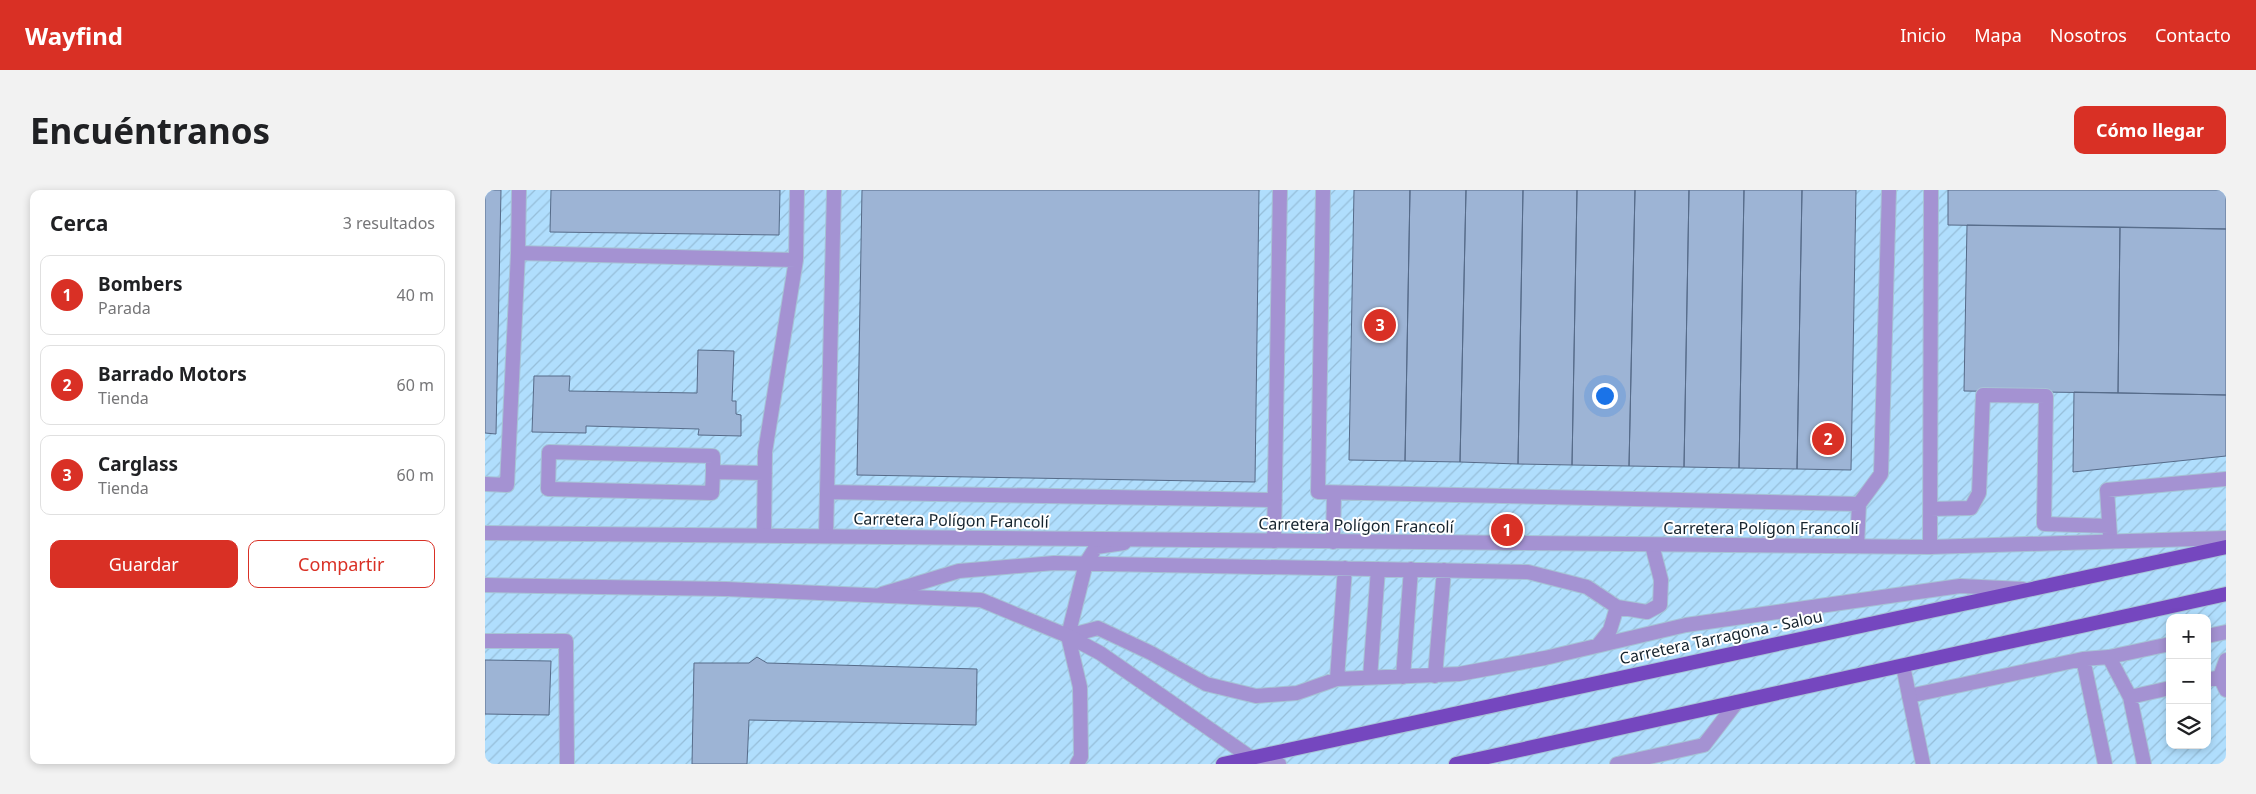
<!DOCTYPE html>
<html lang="es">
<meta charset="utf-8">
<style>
:root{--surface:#fff;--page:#f2f2f2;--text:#202124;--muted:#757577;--line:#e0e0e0;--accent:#d93025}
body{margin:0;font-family:"Noto Sans",sans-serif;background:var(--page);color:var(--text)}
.controls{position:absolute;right:15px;bottom:15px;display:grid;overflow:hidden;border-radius:10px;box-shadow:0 2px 8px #0003}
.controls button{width:45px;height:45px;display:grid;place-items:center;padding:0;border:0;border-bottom:1px solid var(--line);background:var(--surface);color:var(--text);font:25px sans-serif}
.you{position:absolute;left:1119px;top:205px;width:18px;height:18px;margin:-12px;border:4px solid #fff;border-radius:50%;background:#1a73e8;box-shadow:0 0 0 8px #1a73e833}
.badge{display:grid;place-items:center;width:32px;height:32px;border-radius:50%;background:var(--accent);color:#fff;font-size:16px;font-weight:700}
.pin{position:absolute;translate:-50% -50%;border:2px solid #fff;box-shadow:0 1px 5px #0006}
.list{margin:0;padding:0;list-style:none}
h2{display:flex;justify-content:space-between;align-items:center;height:65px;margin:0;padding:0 20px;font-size:21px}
h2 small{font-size:16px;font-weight:400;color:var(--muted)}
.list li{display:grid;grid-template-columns:32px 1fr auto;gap:15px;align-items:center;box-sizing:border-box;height:80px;margin:0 10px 10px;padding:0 10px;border:1px solid var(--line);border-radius:10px}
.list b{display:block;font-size:19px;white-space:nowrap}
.list p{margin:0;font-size:16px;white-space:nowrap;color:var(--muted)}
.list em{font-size:16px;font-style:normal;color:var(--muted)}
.actions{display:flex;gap:10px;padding:15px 20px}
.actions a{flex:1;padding:11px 0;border:1px solid var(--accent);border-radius:10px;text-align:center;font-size:18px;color:var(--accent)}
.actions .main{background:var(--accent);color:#fff}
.icon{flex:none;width:28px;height:28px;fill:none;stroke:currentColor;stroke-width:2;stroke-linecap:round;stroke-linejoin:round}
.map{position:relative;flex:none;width:1741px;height:574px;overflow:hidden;border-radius:10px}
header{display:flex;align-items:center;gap:30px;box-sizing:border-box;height:70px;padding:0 25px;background:var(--accent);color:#fff}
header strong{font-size:24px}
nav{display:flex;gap:28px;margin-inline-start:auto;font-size:18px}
.intro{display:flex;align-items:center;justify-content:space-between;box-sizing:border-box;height:120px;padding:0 30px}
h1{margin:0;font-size:35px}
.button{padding:12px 22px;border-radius:10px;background:var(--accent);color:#fff;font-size:18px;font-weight:700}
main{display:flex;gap:30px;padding:0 30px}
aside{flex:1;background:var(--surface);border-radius:10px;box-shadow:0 2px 8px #0003}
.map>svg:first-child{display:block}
.industrial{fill:url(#industrial-furrows);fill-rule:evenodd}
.building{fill:#9db4d5;stroke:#566b89}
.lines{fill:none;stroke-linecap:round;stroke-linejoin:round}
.service-casing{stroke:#a7c3d6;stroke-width:16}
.minor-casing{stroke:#a7c3d6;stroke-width:16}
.primary-casing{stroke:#a7c3d6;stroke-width:16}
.service{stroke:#a492d2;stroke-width:14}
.minor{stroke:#a492d2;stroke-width:14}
.primary{stroke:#7547bf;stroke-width:14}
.labels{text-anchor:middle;stroke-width:4;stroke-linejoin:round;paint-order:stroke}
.street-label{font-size:16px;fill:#15232d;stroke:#fff}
</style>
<header>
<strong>Wayfind</strong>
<nav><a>Inicio</a><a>Mapa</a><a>Nosotros</a><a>Contacto</a></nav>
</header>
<div class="intro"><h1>Encuéntranos</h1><a class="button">Cómo llegar</a></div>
<main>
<aside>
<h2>Cerca<small>3 resultados</small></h2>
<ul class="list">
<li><span class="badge">1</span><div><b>Bombers</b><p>Parada</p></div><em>40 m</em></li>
<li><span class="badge">2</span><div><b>Barrado Motors</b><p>Tienda</p></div><em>60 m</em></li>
<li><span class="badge">3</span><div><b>Carglass</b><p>Tienda</p></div><em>60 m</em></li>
</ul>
<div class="actions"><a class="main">Guardar</a><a>Compartir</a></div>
</aside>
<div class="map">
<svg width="1741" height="574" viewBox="0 0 1741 574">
<defs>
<pattern id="industrial-furrows" width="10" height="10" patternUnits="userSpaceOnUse" patternTransform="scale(1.25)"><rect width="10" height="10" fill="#b0defd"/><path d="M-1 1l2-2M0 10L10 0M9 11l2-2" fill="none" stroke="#96bed9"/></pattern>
</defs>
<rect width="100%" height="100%" fill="#c7e6fb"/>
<path class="industrial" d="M 0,0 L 1741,0 L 1741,574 L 0,574 ZM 1685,428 L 1722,428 L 1722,555 L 1685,555 Z"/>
<path class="building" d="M 0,0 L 16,0 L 11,244 L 0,243 Z
M 66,0 L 295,0 L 294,45 L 65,42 Z
M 377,0 L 774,0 L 770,292 L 372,285 Z
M 869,0 L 925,0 L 920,271 L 864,270 Z
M 925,0 L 981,0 L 975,272 L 920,271 Z
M 981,0 L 1038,0 L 1033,274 L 975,272 Z
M 1038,0 L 1092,0 L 1087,275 L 1033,274 Z
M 1092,0 L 1150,0 L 1144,276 L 1087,275 Z
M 1150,0 L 1204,0 L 1199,277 L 1144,276 Z
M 1204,0 L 1259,0 L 1254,278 L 1199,277 Z
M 1259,0 L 1317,0 L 1312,279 L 1254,278 Z
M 1317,0 L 1371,0 L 1366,280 L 1312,279 Z
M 1463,0 L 1741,0 L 1741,39 L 1463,35 Z
M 1482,35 L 1635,37 L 1633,203 L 1479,201 Z
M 1635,37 L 1741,39 L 1741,205 L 1633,203 Z
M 213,160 L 249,161 L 247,211 L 251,211 L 251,224 L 256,225 L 256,246 L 213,245 L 214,239 L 101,236 L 101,243 L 47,242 L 49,186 L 85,186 L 84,201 L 212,203 Z
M 1589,202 L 1741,205 L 1741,266 L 1588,282 Z
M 272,467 L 282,473 L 492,479 L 491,535 L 264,530 L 262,574 L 207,574 L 209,473 L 264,473 Z
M 0,470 L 66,471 L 64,525 L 0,524 Z"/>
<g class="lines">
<g class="service-casing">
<path id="service" d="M 34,0 L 33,63 L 311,70
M 838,0 L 833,302 L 1374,314
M 228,282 L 228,266 L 64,262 L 63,299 L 227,303 L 228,282 L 280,283
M 0,294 L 22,295 L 33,63
M 342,302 L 790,310
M 1445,319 L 1486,318 L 1494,303 L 1498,205 L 1561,206 L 1559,334 L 1624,336
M 279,345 L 280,262 L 311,70 L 312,0
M 341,346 L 349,0
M 1625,346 L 1622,300 L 1741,289
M 789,351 L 795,0
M 848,352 L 849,303
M 639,353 L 611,357 L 601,373 L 583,446 L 613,438 L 666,463 L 721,494 L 771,506 L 812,503 L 852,489 L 974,484 L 1060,468 L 1201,435 L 1475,396 L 1538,399
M 1372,356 L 1374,314 L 1396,284 L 1404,0
M 1445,357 L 1446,0
M 397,404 L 474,381 L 569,373 L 1043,382 L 1102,397 L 1132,417 L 1162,422 L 1175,415 L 1176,390 L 1167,355
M 1722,446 L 1741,442
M 0,451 L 81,451 L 82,574
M 1113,455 L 1125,440 L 1132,417
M 1624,467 L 1645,507 L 1685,498
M 1598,469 L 1620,574
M 950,486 L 959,380
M 918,487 L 926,379
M 1735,487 L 1741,500
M 885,488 L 893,379
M 852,489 L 860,378
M 1722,490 L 1735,487 L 1741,470
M 1424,506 L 1598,469 L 1624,467 L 1685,454
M 1645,507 L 1659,574
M 1132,574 L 1219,555 L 1252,512"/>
</g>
<g class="minor-casing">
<path id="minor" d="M 0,343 L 1445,357 L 1741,348
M 0,395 L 241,399 L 496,410 L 583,446 L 615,463 L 765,567 L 794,574
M 583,446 L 595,497 L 596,567 L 592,574
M 1418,476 L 1438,574"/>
</g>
<g class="primary-casing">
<path id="primary" d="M 738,574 L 1741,357
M 971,574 L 1741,404"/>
</g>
<use href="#service" class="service"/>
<use href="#minor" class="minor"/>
<use href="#primary" class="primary"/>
</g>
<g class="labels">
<g class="street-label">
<text transform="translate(466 330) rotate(1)" y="6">Carretera Polígon Francolí</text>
<text transform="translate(871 335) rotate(1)" y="6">Carretera Polígon Francolí</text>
<text x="1276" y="344">Carretera Polígon Francolí</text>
<text transform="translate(1236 447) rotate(-12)" y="6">Carretera Tarragona - Salou</text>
</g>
</g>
</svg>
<div class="controls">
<button>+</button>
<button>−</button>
<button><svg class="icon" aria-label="layers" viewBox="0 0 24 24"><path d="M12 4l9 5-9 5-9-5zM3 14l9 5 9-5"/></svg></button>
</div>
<div class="you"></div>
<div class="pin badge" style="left:1022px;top:340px">1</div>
<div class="pin badge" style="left:1343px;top:249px">2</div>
<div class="pin badge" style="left:895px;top:135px">3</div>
</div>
</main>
